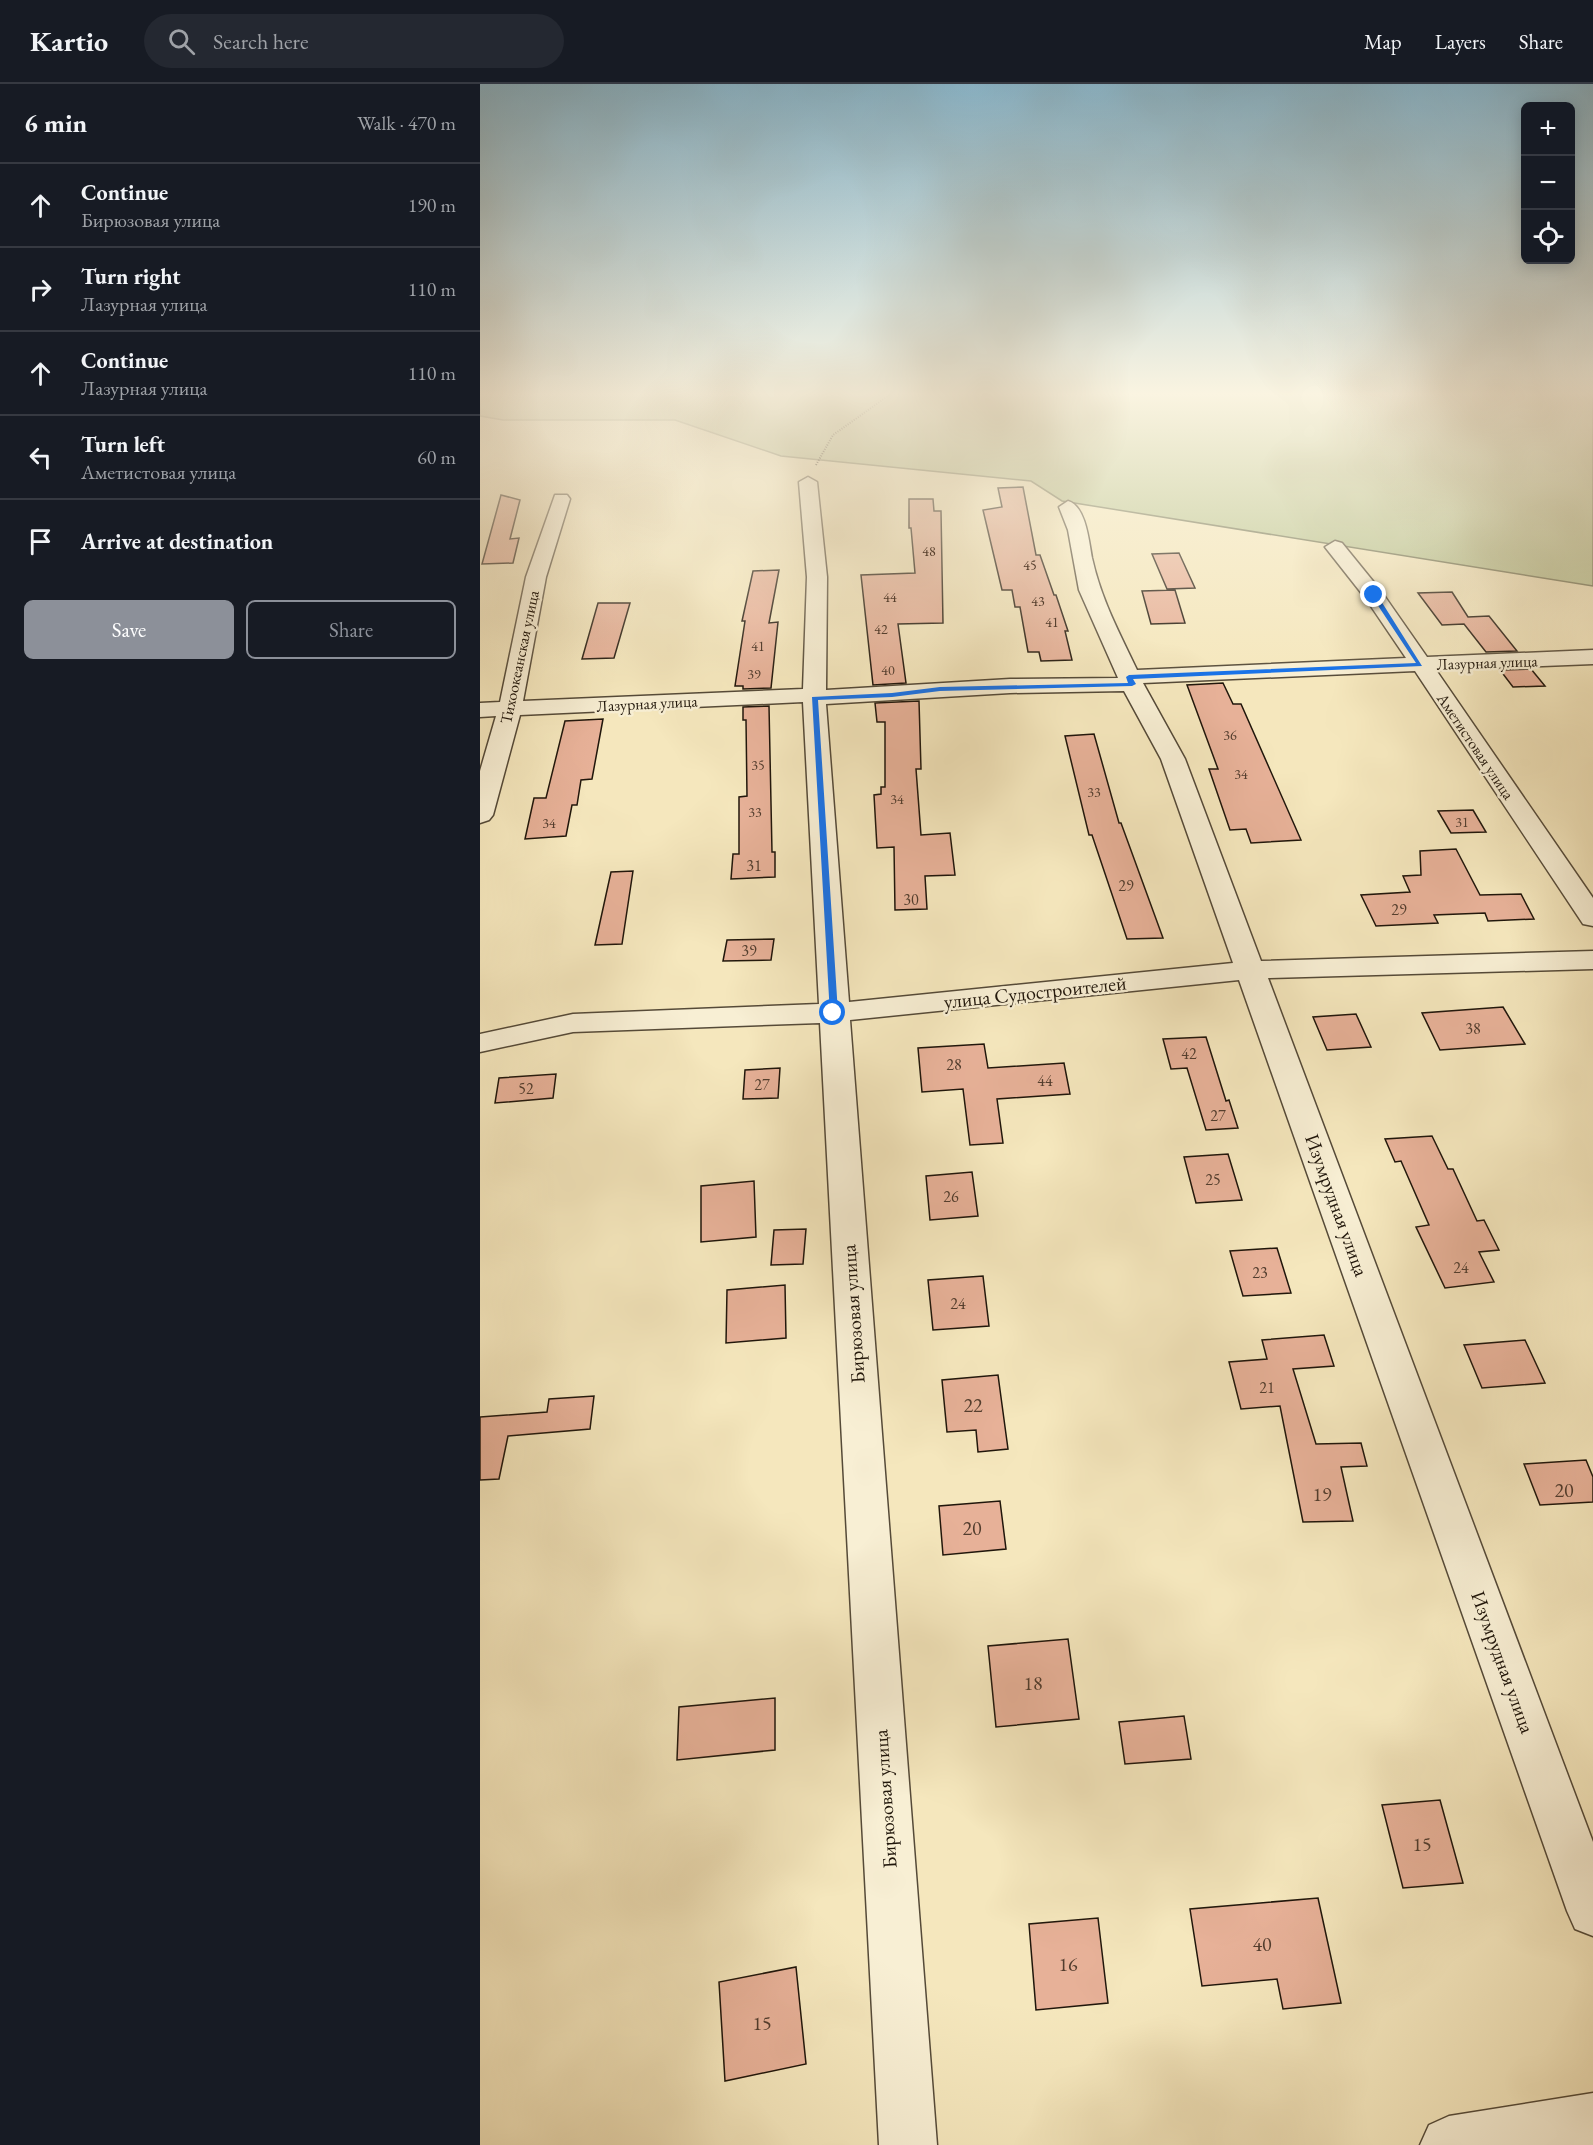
<!DOCTYPE html>
<meta charset="utf-8">
<style>
:root{--surface:#171b24;--page:#242831;--text:#f1f3f6;--muted:#9ea1a6;--line:#363941;--accent:#8c9099}
body{margin:0;font-family:"EB Garamond",serif;background:var(--page);color:var(--text)}
.controls{position:absolute;right:18px;top:18px;display:grid;overflow:hidden;border-radius:9px;box-shadow:0 3px 15px #0003}
.controls button{width:54px;height:54px;display:grid;place-items:center;padding:0;border:0;border-bottom:2px solid var(--line);background:var(--surface);color:var(--text);font:30px sans-serif}
.stop{position:absolute;width:18px;height:18px;margin:-14px;border:4px solid #1a73e8;border-radius:50%;background:#fff}
.stop.end{background:#1a73e8;border-color:#fff;box-shadow:0 2px 6px #0008}
.list{margin:0;padding:0;list-style:none}
h2{display:flex;justify-content:space-between;align-items:center;height:78px;margin:0;padding:0 24px;font-size:26px}
h2 small{font-size:20px;font-weight:400;color:var(--muted)}
.list li{display:grid;grid-template-columns:39px 1fr auto;gap:18px;align-items:center;box-sizing:border-box;height:84px;padding:0 24px;border-top:2px solid var(--line)}
.list b{display:block;font-size:22px;white-space:nowrap}
.list p{margin:0;font-size:20px;white-space:nowrap;color:var(--muted)}
.list em{font-size:20px;font-style:normal;color:var(--muted)}
.actions{display:flex;gap:12px;padding:18px 24px}
.actions a{flex:1;padding:14px 0;border:2px solid var(--accent);border-radius:9px;text-align:center;font-size:21px;color:var(--accent)}
.actions .main{background:var(--accent);color:#fff}
.icon{flex:none;width:33px;height:33px;fill:none;stroke:currentColor;stroke-width:2;stroke-linecap:round;stroke-linejoin:round}
.map{position:relative;flex:none;width:1113px;height:2061px;overflow:hidden}
header{display:flex;align-items:center;gap:36px;box-sizing:border-box;height:84px;padding:0 30px;background:var(--surface);border-bottom:2px solid var(--line)}
header strong{font-size:28px}
nav{display:flex;gap:33px;margin-inline-start:auto;font-size:21px}
.search{width:420px;height:54px;background:var(--page);display:flex;align-items:center;gap:15px;box-sizing:border-box;padding:0 21px;border-radius:33px;color:var(--muted);font-size:22px}
main{display:flex}
aside{flex:1;background:var(--surface)}
.map>svg:first-child{display:block}
.green{fill:#bac592;stroke:#6d6e4e;stroke-width:1.5}
.building{fill:#e7b198;stroke:#20160b;stroke-width:1.5}
.lines{fill:none;stroke-linecap:round;stroke-linejoin:round}
.minor-casing{stroke:#554a38;stroke-width:3}
.path{stroke:#20160b;stroke-width:2;stroke-dasharray:1 1.5;stroke-linecap:butt}
.minor{fill:#f8efd4;fill-rule:evenodd}
.route{fill:#1a73e8}
.labels{text-anchor:middle;stroke-width:5;stroke-linejoin:round;paint-order:stroke}
.far-number-label{font-size:14px;fill:#523d2e}
.far-street-label{font-size:16px;fill:#20160b;stroke:#f8efd4}
.number-label{font-size:16px;fill:#523d2e}
.street-label{font-size:20px;fill:#20160b;stroke:#f8efd4}
.near-number-label{font-size:20px;fill:#523d2e}
</style>
<header>
<strong>Kartio</strong>
<div class="search"><svg class="icon" aria-label="search" viewBox="0 0 24 24"><circle cx="10" cy="10" r="6"/><path d="M15 15l6 6"/></svg>Search here</div>
<nav><a>Map</a><a>Layers</a><a>Share</a></nav>
</header>
<main>
<aside>
<h2>6 min<small>Walk · 470 m</small></h2>
<ul class="list">
<li><svg class="icon" aria-label="ahead" viewBox="0 0 24 24"><path d="M12 20V5M6 11l6-6 6 6"/></svg><div><b>Continue</b><p>Бирюзовая улица</p></div><em>190 m</em></li>
<li><svg class="icon" aria-label="right" viewBox="0 0 24 24"><path d="M7 20v-9h11M14 6l5 5-5 5"/></svg><div><b>Turn right</b><p>Лазурная улица</p></div><em>110 m</em></li>
<li><svg class="icon" aria-label="ahead" viewBox="0 0 24 24"><path d="M12 20V5M6 11l6-6 6 6"/></svg><div><b>Continue</b><p>Лазурная улица</p></div><em>110 m</em></li>
<li><svg class="icon" aria-label="left" viewBox="0 0 24 24"><path d="M17 20v-9H6M10 6l-5 5 5 5"/></svg><div><b>Turn left</b><p>Аметистовая улица</p></div><em>60 m</em></li>
<li><svg class="icon" aria-label="arrive" viewBox="0 0 24 24"><path d="M6 21V4h12l-3 4 3 4H6"/></svg><div><b>Arrive at destination</b></div></li>
</ul>
<div class="actions"><a class="main">Save</a><a>Share</a></div>
</aside>
<div class="map">
<svg width="1113" height="2061" viewBox="0 0 1113 2061">
<rect width="100%" height="100%" fill="#f5e7bd"/>
<filter id="stains"><feTurbulence type="fractalNoise" baseFrequency=".00333" numOctaves="4"/><feColorMatrix values="0 0 0 0 .2 0 0 0 0 .09 0 0 0 0 .02 0 0 0 .5 -.17"/></filter>
<radialGradient id="worn" r=".72"><stop offset=".6" stop-color="#630" stop-opacity="0"/><stop offset="1" stop-color="#630" stop-opacity=".3"/></radialGradient>
<path class="green" d="M 0,307 L 1113,307 L 1113,502 L 582,417 L 551,397 L 301,372 L 195,336 L 23,336 L 0,332 Z"/>
<path class="building" d="M 543,403 L 556,471 L 560,471 L 574,511 L 576,511 L 588,547 L 585,547 L 592,576 L 561,577 L 559,568 L 548,568 L 540,523 L 535,523 L 532,506 L 522,506 L 503,426 L 522,423 L 518,404 Z
M 21,411 L 40,416 L 30,455 L 39,454 L 33,479 L 2,480 Z
M 429,415 L 453,415 L 454,427 L 461,427 L 463,539 L 418,540 L 426,599 L 393,601 L 381,491 L 435,489 L 431,444 L 429,444 Z
M 699,469 L 715,504 L 687,505 L 672,470 Z
M 299,486 L 289,539 L 298,538 L 291,604 L 263,605 L 263,602 L 255,602 L 265,537 L 262,537 L 273,487 Z
M 695,506 L 705,539 L 671,540 L 662,507 Z
M 972,508 L 988,533 L 1009,532 L 1037,567 L 1006,568 L 984,540 L 962,541 L 938,509 Z
M 118,519 L 150,519 L 134,574 L 102,575 Z
M 1051,585 L 1065,602 L 1033,603 L 1020,586 Z
M 743,599 L 753,620 L 761,620 L 821,756 L 771,759 L 766,745 L 750,746 L 729,685 L 738,685 L 707,601 Z
M 439,617 L 441,685 L 436,685 L 441,751 L 470,749 L 475,791 L 445,792 L 447,825 L 415,826 L 414,763 L 397,764 L 394,711 L 401,710 L 401,703 L 405,703 L 405,638 L 397,638 L 395,619 Z
M 289,622 L 292,768 L 295,768 L 295,793 L 251,795 L 253,770 L 259,770 L 259,713 L 267,712 L 266,636 L 263,636 L 263,623 Z
M 123,635 L 112,695 L 101,696 L 97,721 L 92,721 L 86,752 L 45,755 L 54,714 L 66,714 L 85,637 Z
M 614,650 L 639,739 L 641,739 L 683,854 L 647,855 L 612,751 L 609,751 L 585,652 Z
M 993,726 L 1006,748 L 971,749 L 958,727 Z
M 976,765 L 1000,811 L 1041,810 L 1054,835 L 1008,837 L 1005,829 L 954,831 L 958,839 L 896,842 L 881,811 L 930,808 L 923,792 L 941,791 L 940,767 Z
M 153,787 L 142,860 L 115,861 L 131,788 Z
M 294,855 L 291,876 L 243,877 L 247,856 Z
M 1023,923 L 1045,960 L 960,966 L 942,929 Z
M 876,930 L 891,963 L 847,966 L 833,933 Z
M 726,953 L 746,1017 L 749,1016 L 758,1044 L 726,1046 L 707,984 L 691,985 L 683,955 Z
M 504,960 L 508,984 L 584,979 L 590,1010 L 517,1015 L 523,1059 L 490,1061 L 483,1005 L 442,1008 L 438,964 Z
M 300,984 L 298,1014 L 263,1015 L 265,986 Z
M 76,990 L 73,1014 L 15,1019 L 19,994 Z
M 952,1052 L 968,1085 L 973,1085 L 997,1137 L 1004,1136 L 1019,1166 L 999,1168 L 1014,1198 L 965,1204 L 936,1143 L 949,1141 L 921,1077 L 915,1078 L 905,1055 Z
M 748,1070 L 762,1116 L 716,1119 L 704,1073 Z
M 492,1088 L 498,1132 L 450,1136 L 446,1092 Z
M 274,1097 L 276,1153 L 221,1158 L 221,1102 Z
M 326,1145 L 323,1180 L 291,1181 L 294,1146 Z
M 797,1164 L 811,1209 L 763,1212 L 750,1167 Z
M 503,1192 L 509,1242 L 453,1246 L 448,1196 Z
M 305,1201 L 306,1254 L 246,1259 L 247,1206 Z
M 844,1251 L 854,1282 L 813,1285 L 836,1360 L 881,1359 L 887,1382 L 861,1383 L 873,1437 L 823,1438 L 800,1322 L 761,1325 L 749,1278 L 787,1275 L 782,1256 Z
M 1045,1256 L 1065,1299 L 1002,1304 L 984,1261 Z
M 518,1291 L 528,1365 L 498,1368 L 496,1346 L 467,1348 L 462,1296 Z
M 114,1312 L 110,1345 L 28,1352 L 19,1395 L 0,1396 L 0,1333 L 67,1328 L 69,1315 Z
M 1106,1376 L 1113,1393 L 1113,1418 L 1060,1421 L 1044,1380 Z
M 520,1417 L 526,1465 L 463,1471 L 459,1422 Z
M 588,1555 L 599,1635 L 516,1643 L 508,1562 Z
M 295,1614 L 295,1666 L 197,1676 L 199,1623 Z
M 704,1632 L 711,1675 L 645,1680 L 639,1638 Z
M 960,1716 L 983,1799 L 923,1804 L 902,1721 Z
M 838,1814 L 861,1919 L 803,1925 L 797,1895 L 722,1902 L 710,1825 Z
M 618,1834 L 628,1919 L 556,1926 L 549,1840 Z
M 316,1883 L 326,1980 L 245,1997 L 239,1898 Z"/>
<g class="lines">
<g class="minor-casing">
<path id="minor" d="M 328,393 L 337,398 L 347,493 L 346,606 L 530,595 L 638,594 L 599,506 L 588,446 L 579,423 L 588,417 C 606,422 609,458 612,474 C 621,515 639,548 657,586 L 926,574 L 886,515 L 845,463 L 855,457 L 862,459 L 901,507 L 947,573 L 1113,566 L 1113,580 L 956,586 L 1113,814 L 1113,842 L 1103,840 L 935,587 L 663,599 L 705,675 L 781,877 L 1113,867 L 1113,885 L 788,894 L 1113,1758 L 1113,1852 L 1095,1845 L 1087,1827 L 759,896 L 370,936 L 457,2061 L 399,2061 L 340,939 L 93,948 L 0,968 L 0,950 L 93,930 L 339,920 L 323,618 L 40,631 L 13,731 L 9,736 L 0,739 L 0,687 L 16,632 L 0,633 L 0,619 L 20,618 L 46,493 L 75,411 L 87,411 L 90,415 L 66,493 L 43,617 L 323,605 L 327,493 L 319,398 ZM 644,607 L 681,675 L 753,879 L 369,918 L 346,620 L 530,609 Z
M 1113,2009 L 1113,2061 L 940,2061 L 949,2041 L 969,2032 Z"/>
</g>
<path class="path" d="M 336,381 L 353,351 L 415,307"/>
<use href="#minor" class="minor"/>
</g>
<linearGradient id="sky" x2="0" y2="1"><stop stop-color="#8ab9d0"/><stop offset="0.52" stop-color="#faf4e1"/><stop offset="1" stop-color="#faf4e1" stop-opacity="0"/></linearGradient>
<rect width="1113" height="596" fill="url(#sky)"/>
<path class="route" d="M 896,509 L 942,582 L 653,595 L 656,600 L 652,602 L 460,607 L 412,613 L 338,616 L 358,929 L 350,931 L 332,613 L 412,609 L 460,603 L 648,599 L 646,593 L 649,591 L 936,579 L 891,511 Z"/>
<g class="labels">
<g class="far-number-label">
<text x="449" y="472">48</text>
<text x="550" y="486">45</text>
<text x="410" y="518">44</text>
<text x="558" y="522">43</text>
<text x="572" y="543">41</text>
<text x="401" y="550">42</text>
<text x="278" y="567">41</text>
<text x="408" y="591">40</text>
<text x="274" y="595">39</text>
<text x="750" y="656">36</text>
<text x="278" y="686">35</text>
<text x="761" y="695">34</text>
<text x="614" y="713">33</text>
<text x="417" y="720">34</text>
<text x="275" y="733">33</text>
<text x="982" y="743">31</text>
<text x="69" y="744">34</text>
</g>
<g class="far-street-label">
<text transform="translate(39 573) rotate(-78)" y="6">Тихоокеанская улица</text>
<text transform="translate(1007 578) rotate(-2)" y="6">Лазурная улица</text>
<text transform="translate(167 619) rotate(-3)" y="6">Лазурная улица</text>
<text transform="translate(996 662) rotate(56)" y="6">Аметистовая улица</text>
</g>
<g class="number-label">
<text x="274" y="787">31</text>
<text x="646" y="807">29</text>
<text x="431" y="821">30</text>
<text x="919" y="831">29</text>
<text x="269" y="872">39</text>
<text x="993" y="950">38</text>
<text x="709" y="975">42</text>
<text x="474" y="986">28</text>
<text x="565" y="1002">44</text>
<text x="282" y="1006">27</text>
<text x="46" y="1010">52</text>
<text x="738" y="1037">27</text>
<text x="733" y="1101">25</text>
<text x="471" y="1118">26</text>
<text x="981" y="1189">24</text>
<text x="780" y="1194">23</text>
<text x="478" y="1225">24</text>
<text x="787" y="1309">21</text>
</g>
<g class="street-label">
<text transform="translate(555 908) rotate(-6)" y="7">улица Судостроителей</text>
<text transform="translate(857 1121) rotate(70)" y="7">Изумрудная улица</text>
<text transform="translate(373 1230) rotate(-94)" y="7">Бирюзовая улица</text>
<text transform="translate(1023 1578) rotate(70)" y="7">Изумрудная улица</text>
<text transform="translate(405 1715) rotate(-94)" y="7">Бирюзовая улица</text>
</g>
<g class="near-number-label">
<text x="493" y="1328">22</text>
<text x="1084" y="1413">20</text>
<text x="842" y="1417">19</text>
<text x="492" y="1451">20</text>
<text x="553" y="1606">18</text>
<text x="942" y="1767">15</text>
<text x="782" y="1867">40</text>
<text x="588" y="1887">16</text>
<text x="282" y="1946">15</text>
</g>
</g>
<rect width="100%" height="100%" filter="url(#stains)"/>
<rect width="100%" height="100%" fill="url(#worn)"/>
</svg>
<div class="controls">
<button>+</button>
<button>−</button>
<button><svg class="icon" aria-label="locate" viewBox="0 0 24 24"><circle cx="12" cy="12" r="6"/><path d="M12 2v4M12 18v4M2 12h4M18 12h4"/></svg></button>
</div>
<div class="stop" style="left:353px;top:929px"></div>
<div class="stop end" style="left:894px;top:511px"></div>
</div>
</main>
